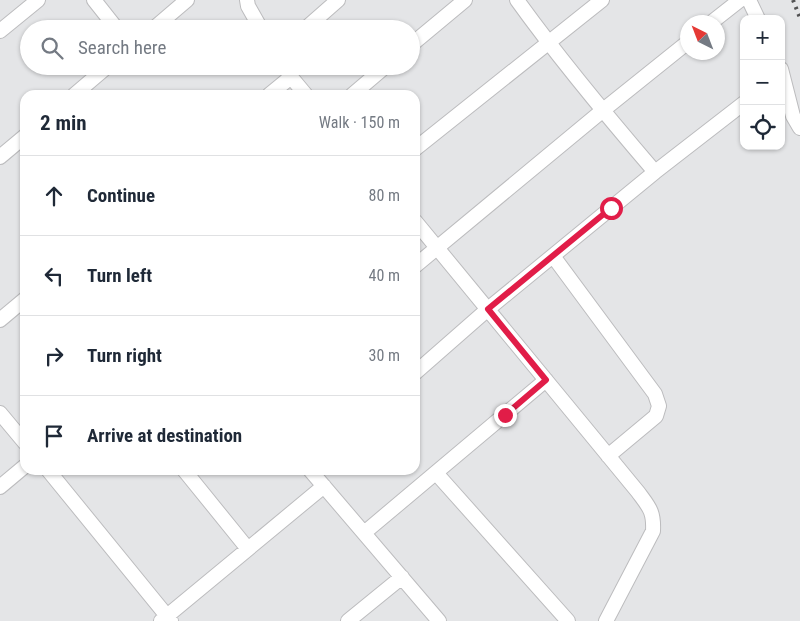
<!DOCTYPE html>
<meta charset="utf-8">
<style>
:root{--surface:#fff;--page:#f2f2f3;--text:#1f2937;--muted:#747a83;--line:#e0e1e3}
body{margin:0;font-family:"Roboto Condensed",sans-serif;background:var(--page);color:var(--text)}
.controls{position:absolute;right:15px;top:15px;display:grid;overflow:hidden;border-radius:10px;box-shadow:0 1px 4px #0004}
.controls button{width:45px;height:45px;display:grid;place-items:center;padding:0;border:0;border-bottom:1px solid var(--line);background:var(--surface);color:var(--text);font:25px sans-serif}
.compass{position:absolute;left:680px;top:15px;width:45px;height:45px;border-radius:50%;background:var(--surface);box-shadow:0 1px 4px #0004;rotate:318deg}
.stop{position:absolute;width:15px;height:15px;margin:-11px;border:4px solid #e11d48;border-radius:50%;background:#fff}
.stop.end{background:#e11d48;border-color:#fff;box-shadow:0 1px 5px #0008}
.list{margin:0;padding:0;list-style:none}
h2{display:flex;justify-content:space-between;align-items:center;height:65px;margin:0;padding:0 20px;font-size:21px}
h2 small{font-size:16px;font-weight:400;color:var(--muted)}
.list li{display:grid;grid-template-columns:32px 1fr auto;gap:15px;align-items:center;box-sizing:border-box;height:80px;padding:0 20px;border-top:1px solid var(--line)}
.list b{display:block;font-size:19px;white-space:nowrap}
.list em{font-size:16px;font-style:normal;color:var(--muted)}
.icon{flex:none;width:28px;height:28px;fill:none;stroke:currentColor;stroke-width:2;stroke-linecap:round;stroke-linejoin:round}
.map{position:relative;flex:none;width:800px;height:621px;overflow:hidden}
.search{position:absolute;background:var(--surface);box-shadow:0 1px 4px #0004;left:20px;top:20px;width:400px;height:55px;display:flex;align-items:center;gap:12px;box-sizing:border-box;padding:0 18px;border-radius:28px;color:var(--muted);font-size:19px}
.panel{position:absolute;background:var(--surface);box-shadow:0 1px 4px #0004;left:20px;top:90px;width:400px;height:385px;border-radius:15px}
.map>svg:first-child{display:block}
.lines{fill:none;stroke-linecap:round;stroke-linejoin:round}
.minor-casing{stroke:#bcbcbe;stroke-width:16}
.minor{stroke:#fff;stroke-width:14}
.rail{stroke:#525253;stroke-width:4;stroke-dasharray:2.5 5;stroke-linecap:butt}
.route{stroke:#e11d48;stroke-width:6}
</style>
<div class="map">
<svg width="800" height="621" viewBox="0 0 800 621">
<rect width="100%" height="100%" fill="#e4e5e7"/>
<g class="lines">
<g class="minor-casing">
<path id="minor" d="M 94,0 L 117,29
M 247,0 L 248,6 L 261,29
M 517,0 C 560,60 607,116 655,172
M 749,0 L 758,19
M 712,22 L 740,0
M 153,29 L 187,0
M 305,29 L 338,0
M 0,31 L 38,0
M 411,45 L 465,0
M 284,66 L 291,77 L 306,95
M 781,69 L 793,116 L 800,128
M 74,95 L 108,66
M 269,95 L 291,77
M 352,95 L 386,66
M 415,149 L 602,0
M 0,157 L 25,136
M 415,221 L 638,492 C 649,507 654,511 653,531 L 606,621
M 553,256 L 655,394 L 659,406 L 656,416 L 608,456
M 415,266 L 602,111 L 688,42
M 0,320 L 25,299
M 415,373 L 488,309 L 655,172 L 744,103
M 0,413 L 25,443
M 48,470 L 171,621
M 184,470 L 248,549
M 310,470 L 439,621
M 436,473 L 568,621
M 0,487 L 25,466
M 364,533 L 546,380
M 161,621 L 324,486
M 348,621 L 402,577"/>
</g>
<use href="#minor" class="minor"/>
<path class="rail" d="M 793,0 L 800,18"/>
</g>
<g class="lines">
<path class="route" d="M 505,415 L 546,380 L 488,309 L 611,208"/>
</g>
</svg>
<div class="controls">
<button>+</button>
<button>−</button>
<button><svg class="icon" aria-label="locate" viewBox="0 0 24 24"><circle cx="12" cy="12" r="6"/><path d="M12 2v4M12 18v4M2 12h4M18 12h4"/></svg></button>
</div>
<svg class="compass" viewBox="-18 -18 36 36"><path d="M0-13l5 13h-10z" fill="#e53935"/><path d="M0 13l5-13h-10z" fill="#747a83"/></svg>
<div class="stop" style="left:611px;top:208px"></div>
<div class="stop end" style="left:505px;top:415px"></div>
<div class="search"><svg class="icon" aria-label="search" viewBox="0 0 24 24"><circle cx="10" cy="10" r="6"/><path d="M15 15l6 6"/></svg>Search here</div>
<section class="panel">
<h2>2 min<small>Walk · 150 m</small></h2>
<ul class="list">
<li><svg class="icon" aria-label="ahead" viewBox="0 0 24 24"><path d="M12 20V5M6 11l6-6 6 6"/></svg><div><b>Continue</b></div><em>80 m</em></li>
<li><svg class="icon" aria-label="left" viewBox="0 0 24 24"><path d="M17 20v-9H6M10 6l-5 5 5 5"/></svg><div><b>Turn left</b></div><em>40 m</em></li>
<li><svg class="icon" aria-label="right" viewBox="0 0 24 24"><path d="M7 20v-9h11M14 6l5 5-5 5"/></svg><div><b>Turn right</b></div><em>30 m</em></li>
<li><svg class="icon" aria-label="arrive" viewBox="0 0 24 24"><path d="M6 21V4h12l-3 4 3 4H6"/></svg><div><b>Arrive at destination</b></div></li>
</ul>
</section>
</div>
